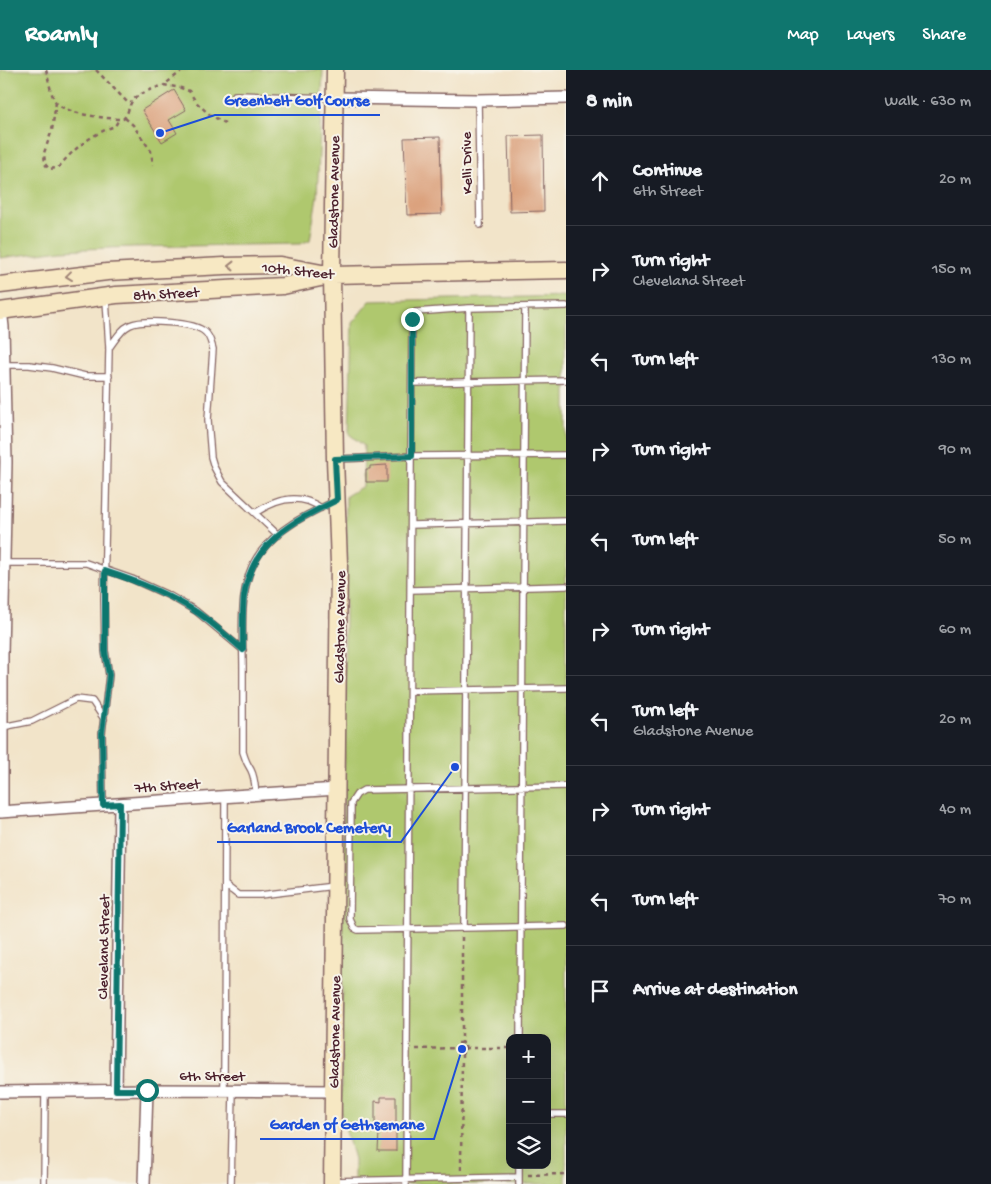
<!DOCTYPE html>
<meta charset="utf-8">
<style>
:root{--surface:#171b24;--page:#20242c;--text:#f1f3f6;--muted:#9ea1a6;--line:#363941;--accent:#0f766e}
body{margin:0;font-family:"Gochi Hand",sans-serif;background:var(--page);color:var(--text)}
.controls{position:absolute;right:15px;bottom:15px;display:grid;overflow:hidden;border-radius:10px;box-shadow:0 5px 20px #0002}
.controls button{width:45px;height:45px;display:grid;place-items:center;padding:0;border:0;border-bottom:1px solid var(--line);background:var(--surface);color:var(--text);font:25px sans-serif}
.stop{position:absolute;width:15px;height:15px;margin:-11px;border:4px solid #0f766e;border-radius:50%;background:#fff}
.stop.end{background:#0f766e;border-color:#fff;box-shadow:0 1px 5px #0008}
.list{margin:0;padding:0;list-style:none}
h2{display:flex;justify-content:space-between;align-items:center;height:65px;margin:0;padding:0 20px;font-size:21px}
h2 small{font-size:16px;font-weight:400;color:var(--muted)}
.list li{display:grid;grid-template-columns:32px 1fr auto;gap:15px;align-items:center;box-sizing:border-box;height:90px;padding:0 20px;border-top:1px solid var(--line)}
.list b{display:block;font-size:19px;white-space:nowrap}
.list p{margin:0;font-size:16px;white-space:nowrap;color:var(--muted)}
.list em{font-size:16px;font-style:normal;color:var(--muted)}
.icon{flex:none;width:28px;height:28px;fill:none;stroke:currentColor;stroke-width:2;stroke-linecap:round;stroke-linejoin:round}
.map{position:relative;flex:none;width:566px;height:1114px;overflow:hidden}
header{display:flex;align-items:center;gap:30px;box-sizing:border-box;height:70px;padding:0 25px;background:var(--accent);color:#fff}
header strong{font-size:24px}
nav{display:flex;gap:28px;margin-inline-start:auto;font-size:18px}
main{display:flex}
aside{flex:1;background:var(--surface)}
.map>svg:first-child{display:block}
.green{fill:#afc86e;stroke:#7c744c;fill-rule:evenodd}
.building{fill:#dba27e}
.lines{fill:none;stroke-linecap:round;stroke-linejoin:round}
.lane-casing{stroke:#856462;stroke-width:8}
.street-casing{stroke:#856462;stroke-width:14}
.secondary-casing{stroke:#856462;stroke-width:19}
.path{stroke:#856462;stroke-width:2.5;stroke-dasharray:4 4;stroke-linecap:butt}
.lane{stroke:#fff;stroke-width:5.5}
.street{stroke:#fff;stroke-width:11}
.secondary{stroke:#f7e8c3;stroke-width:16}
.oneway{stroke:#a08477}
.route{stroke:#0f766e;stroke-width:6}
.labels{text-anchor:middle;stroke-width:4;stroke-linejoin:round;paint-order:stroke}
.street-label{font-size:15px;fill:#4a1f2b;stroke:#f7f3e8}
.leader{fill:none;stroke:#1d4ed8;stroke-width:2}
.callout-dot{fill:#1d4ed8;stroke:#f7f3e8;stroke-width:2}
.callout-label{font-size:16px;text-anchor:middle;font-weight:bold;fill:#1d4ed8;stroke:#f7f3e8;stroke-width:4;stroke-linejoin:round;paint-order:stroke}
</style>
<header>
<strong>Roamly</strong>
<nav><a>Map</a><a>Layers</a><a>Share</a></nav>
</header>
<main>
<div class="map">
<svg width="566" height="1114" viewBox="0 0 566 1114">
<rect width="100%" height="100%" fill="#f7f3e8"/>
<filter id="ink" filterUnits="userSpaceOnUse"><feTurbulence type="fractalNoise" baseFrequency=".02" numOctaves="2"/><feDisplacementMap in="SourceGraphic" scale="10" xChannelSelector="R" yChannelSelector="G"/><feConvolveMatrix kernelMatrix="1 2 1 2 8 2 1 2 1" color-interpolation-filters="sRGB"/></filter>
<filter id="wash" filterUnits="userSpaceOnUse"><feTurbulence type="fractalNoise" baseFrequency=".0096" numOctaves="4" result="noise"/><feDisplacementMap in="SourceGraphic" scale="20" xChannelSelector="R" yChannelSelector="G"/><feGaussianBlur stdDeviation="1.12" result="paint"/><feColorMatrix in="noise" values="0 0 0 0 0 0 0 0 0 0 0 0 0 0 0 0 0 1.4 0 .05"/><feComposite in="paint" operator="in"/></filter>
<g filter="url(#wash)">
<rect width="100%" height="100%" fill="#f2e4c9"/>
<path class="green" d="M 0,0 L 323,0 L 317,126 L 310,170 L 300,174 L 132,177 L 61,180 L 0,188 Z
M 566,226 L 566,1114 L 354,1114 L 354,1089 L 341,1044 L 346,426 L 363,416 L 364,376 L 349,364 L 352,253 L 370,231 ZM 510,968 L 547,968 L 547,1095 L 510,1095 Z"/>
<g id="blocks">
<path class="building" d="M 174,20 L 186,40 L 169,50 L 177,63 L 162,72 L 142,40 Z
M 543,65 L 544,141 L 510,142 L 508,66 Z
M 440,67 L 442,144 L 407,145 L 404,68 Z
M 387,395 L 387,412 L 366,412 L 366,399 L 370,399 L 370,396 Z
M 381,1027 L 396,1027 L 396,1081 L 378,1081 L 379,1062 L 375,1062 L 375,1031 L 381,1032 Z"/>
</g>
</g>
<g filter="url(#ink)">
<use href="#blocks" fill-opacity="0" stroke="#856462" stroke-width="1"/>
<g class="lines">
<g class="lane-casing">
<path id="lane" d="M 235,25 L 333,28
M 478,30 L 480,155
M 109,278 C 115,270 121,259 130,255 C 143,249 195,252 205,262 C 210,266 211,273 213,279 L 208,350 L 211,387 L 214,397 L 222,412 L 278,465
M 3,295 L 29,295 L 52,298 L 85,306 L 109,306
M 412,313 L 566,310
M 337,389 L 412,386 L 566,385
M 255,443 C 276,429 299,422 321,438
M 411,455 L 566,451
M 4,493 L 86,493 L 132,509 L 170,526 L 196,541 L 243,580
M 411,520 L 566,516
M 410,621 L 566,618
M 2,657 L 32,651 L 76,629 L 92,631 L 104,649
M 566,716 L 364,720 L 357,724 L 351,733 L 350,849 L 354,858 L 358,860 L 566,856
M 256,725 C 255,716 255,708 251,700 C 247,694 245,689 243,682 C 243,654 243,626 243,598 C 243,561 237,514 260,483 C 278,458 308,444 335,431
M 103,735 L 102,663 L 109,605 L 105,581 L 104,529 L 109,278 L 106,229
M 225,815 L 238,825 L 260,825 L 334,816
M 464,857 L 469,238
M 520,968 L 525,237
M 224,1020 L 225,727
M 547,1044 L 566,1044
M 334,1111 L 519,1107
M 44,1114 L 45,1021
M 231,1114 L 233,1021
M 406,1114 L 412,249 L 416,242 L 469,238 L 566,236
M 519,1114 L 519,1095"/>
</g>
<g class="street-casing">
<path id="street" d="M 335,28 L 478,30 L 566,28
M 1,240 L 3,257 L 6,392 L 2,585 L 2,742
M 0,742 L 337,719
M 116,1020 L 120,734
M 0,1022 L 147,1020 L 333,1021
M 144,1114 L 147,1020"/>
</g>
<g class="secondary-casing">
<path id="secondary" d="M 0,215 L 107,202 L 224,196 L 280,195 L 332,205 L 566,200
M 0,241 L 116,225 L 283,216 L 325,207
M 332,1114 L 339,493 L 335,389 L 332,205 L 335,0"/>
</g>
<path class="path" d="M 46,0 C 49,10 50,22 55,31 C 62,44 109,49 123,49 C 129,44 128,36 133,30 C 140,23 154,18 164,15
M 96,0 L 130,35
M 183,0 L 164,15 L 181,18 L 189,21 L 196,32 L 210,45 L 225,53
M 56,32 L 52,60 L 44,83 L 45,94 L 49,99 L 58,98 C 73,79 92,64 115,56 L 119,49
M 125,48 L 133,55 L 151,81 L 153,95
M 462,973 L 458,973 L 458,983 L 465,983 L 465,973 L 462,973 L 462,866
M 465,978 L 510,978
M 416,979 L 458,978
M 461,1100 L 462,983
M 528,1105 L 566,1104"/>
<use href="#lane" class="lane"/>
<use href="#street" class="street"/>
<use href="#secondary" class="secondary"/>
</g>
<defs><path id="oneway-chevron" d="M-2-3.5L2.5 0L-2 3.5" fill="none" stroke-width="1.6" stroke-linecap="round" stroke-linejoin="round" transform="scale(1.25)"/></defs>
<g class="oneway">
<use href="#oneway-chevron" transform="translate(231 196) rotate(180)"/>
<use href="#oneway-chevron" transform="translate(69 206) rotate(173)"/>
</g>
</g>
<g class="lines" filter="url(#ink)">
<path class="route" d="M 147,1020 L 116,1020 L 120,734 L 103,735 L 102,663 L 109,605 L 105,581 L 105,501 C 137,511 167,523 195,541 C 212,552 228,567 243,580 C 243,563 242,544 244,526 C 252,472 292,452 337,430 L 335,389 L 412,386 L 412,249"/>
</g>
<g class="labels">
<g class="street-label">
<text transform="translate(466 93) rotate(-91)" y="5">Kelli Drive</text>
<text transform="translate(333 122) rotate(-89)" y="5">Gladstone Avenue</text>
<text transform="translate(298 200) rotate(6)" y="5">10th Street</text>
<text transform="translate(166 223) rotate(-3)" y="5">8th Street</text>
<text transform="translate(339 557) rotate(-89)" y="5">Gladstone Avenue</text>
<text transform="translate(167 715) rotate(-4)" y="5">7th Street</text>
<text transform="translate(103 877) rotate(-89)" y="5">Cleveland Street</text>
<text transform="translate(334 962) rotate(-89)" y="5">Gladstone Avenue</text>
<text x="212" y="1010">6th Street</text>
</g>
</g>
<path class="leader" d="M160 63L215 45H380M455 697L401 772H217M462 979L434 1069H260"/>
<g class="callout-dot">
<circle cx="160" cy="63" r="5"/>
<circle cx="455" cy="697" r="5"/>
<circle cx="462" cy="979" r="5"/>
</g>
<g class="callout-label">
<text x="297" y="35">Greenbelt Golf Course</text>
<text x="309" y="762">Garland Brook Cemetery</text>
<text x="347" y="1059">Garden of Gethsemane</text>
</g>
</svg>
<div class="controls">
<button>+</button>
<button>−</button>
<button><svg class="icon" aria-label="layers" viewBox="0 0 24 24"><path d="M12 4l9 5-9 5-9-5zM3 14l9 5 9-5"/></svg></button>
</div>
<div class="stop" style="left:147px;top:1020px"></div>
<div class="stop end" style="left:412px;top:249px"></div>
</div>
<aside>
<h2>8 min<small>Walk · 630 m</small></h2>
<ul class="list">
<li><svg class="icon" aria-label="ahead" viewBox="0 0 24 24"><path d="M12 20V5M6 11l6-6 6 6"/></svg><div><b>Continue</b><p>6th Street</p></div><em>20 m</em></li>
<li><svg class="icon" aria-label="right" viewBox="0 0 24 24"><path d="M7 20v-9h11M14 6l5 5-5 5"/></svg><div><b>Turn right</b><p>Cleveland Street</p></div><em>150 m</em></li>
<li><svg class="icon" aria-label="left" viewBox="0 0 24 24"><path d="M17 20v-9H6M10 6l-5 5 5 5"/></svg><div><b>Turn left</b></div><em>130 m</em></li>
<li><svg class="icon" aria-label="right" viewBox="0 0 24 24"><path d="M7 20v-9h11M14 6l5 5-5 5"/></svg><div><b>Turn right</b></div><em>90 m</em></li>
<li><svg class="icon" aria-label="left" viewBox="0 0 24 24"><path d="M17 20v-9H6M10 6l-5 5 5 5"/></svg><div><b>Turn left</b></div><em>50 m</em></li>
<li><svg class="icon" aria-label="right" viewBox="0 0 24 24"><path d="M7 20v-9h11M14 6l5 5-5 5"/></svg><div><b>Turn right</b></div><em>60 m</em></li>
<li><svg class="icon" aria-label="left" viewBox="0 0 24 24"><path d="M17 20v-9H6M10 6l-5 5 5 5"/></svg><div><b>Turn left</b><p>Gladstone Avenue</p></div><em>20 m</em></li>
<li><svg class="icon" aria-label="right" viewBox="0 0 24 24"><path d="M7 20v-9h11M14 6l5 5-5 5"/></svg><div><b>Turn right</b></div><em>40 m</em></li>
<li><svg class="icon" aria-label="left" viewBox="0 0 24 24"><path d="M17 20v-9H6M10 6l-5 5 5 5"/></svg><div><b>Turn left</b></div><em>70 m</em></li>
<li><svg class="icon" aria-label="arrive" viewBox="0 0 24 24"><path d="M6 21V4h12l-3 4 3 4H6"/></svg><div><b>Arrive at destination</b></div></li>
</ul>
</aside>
</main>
